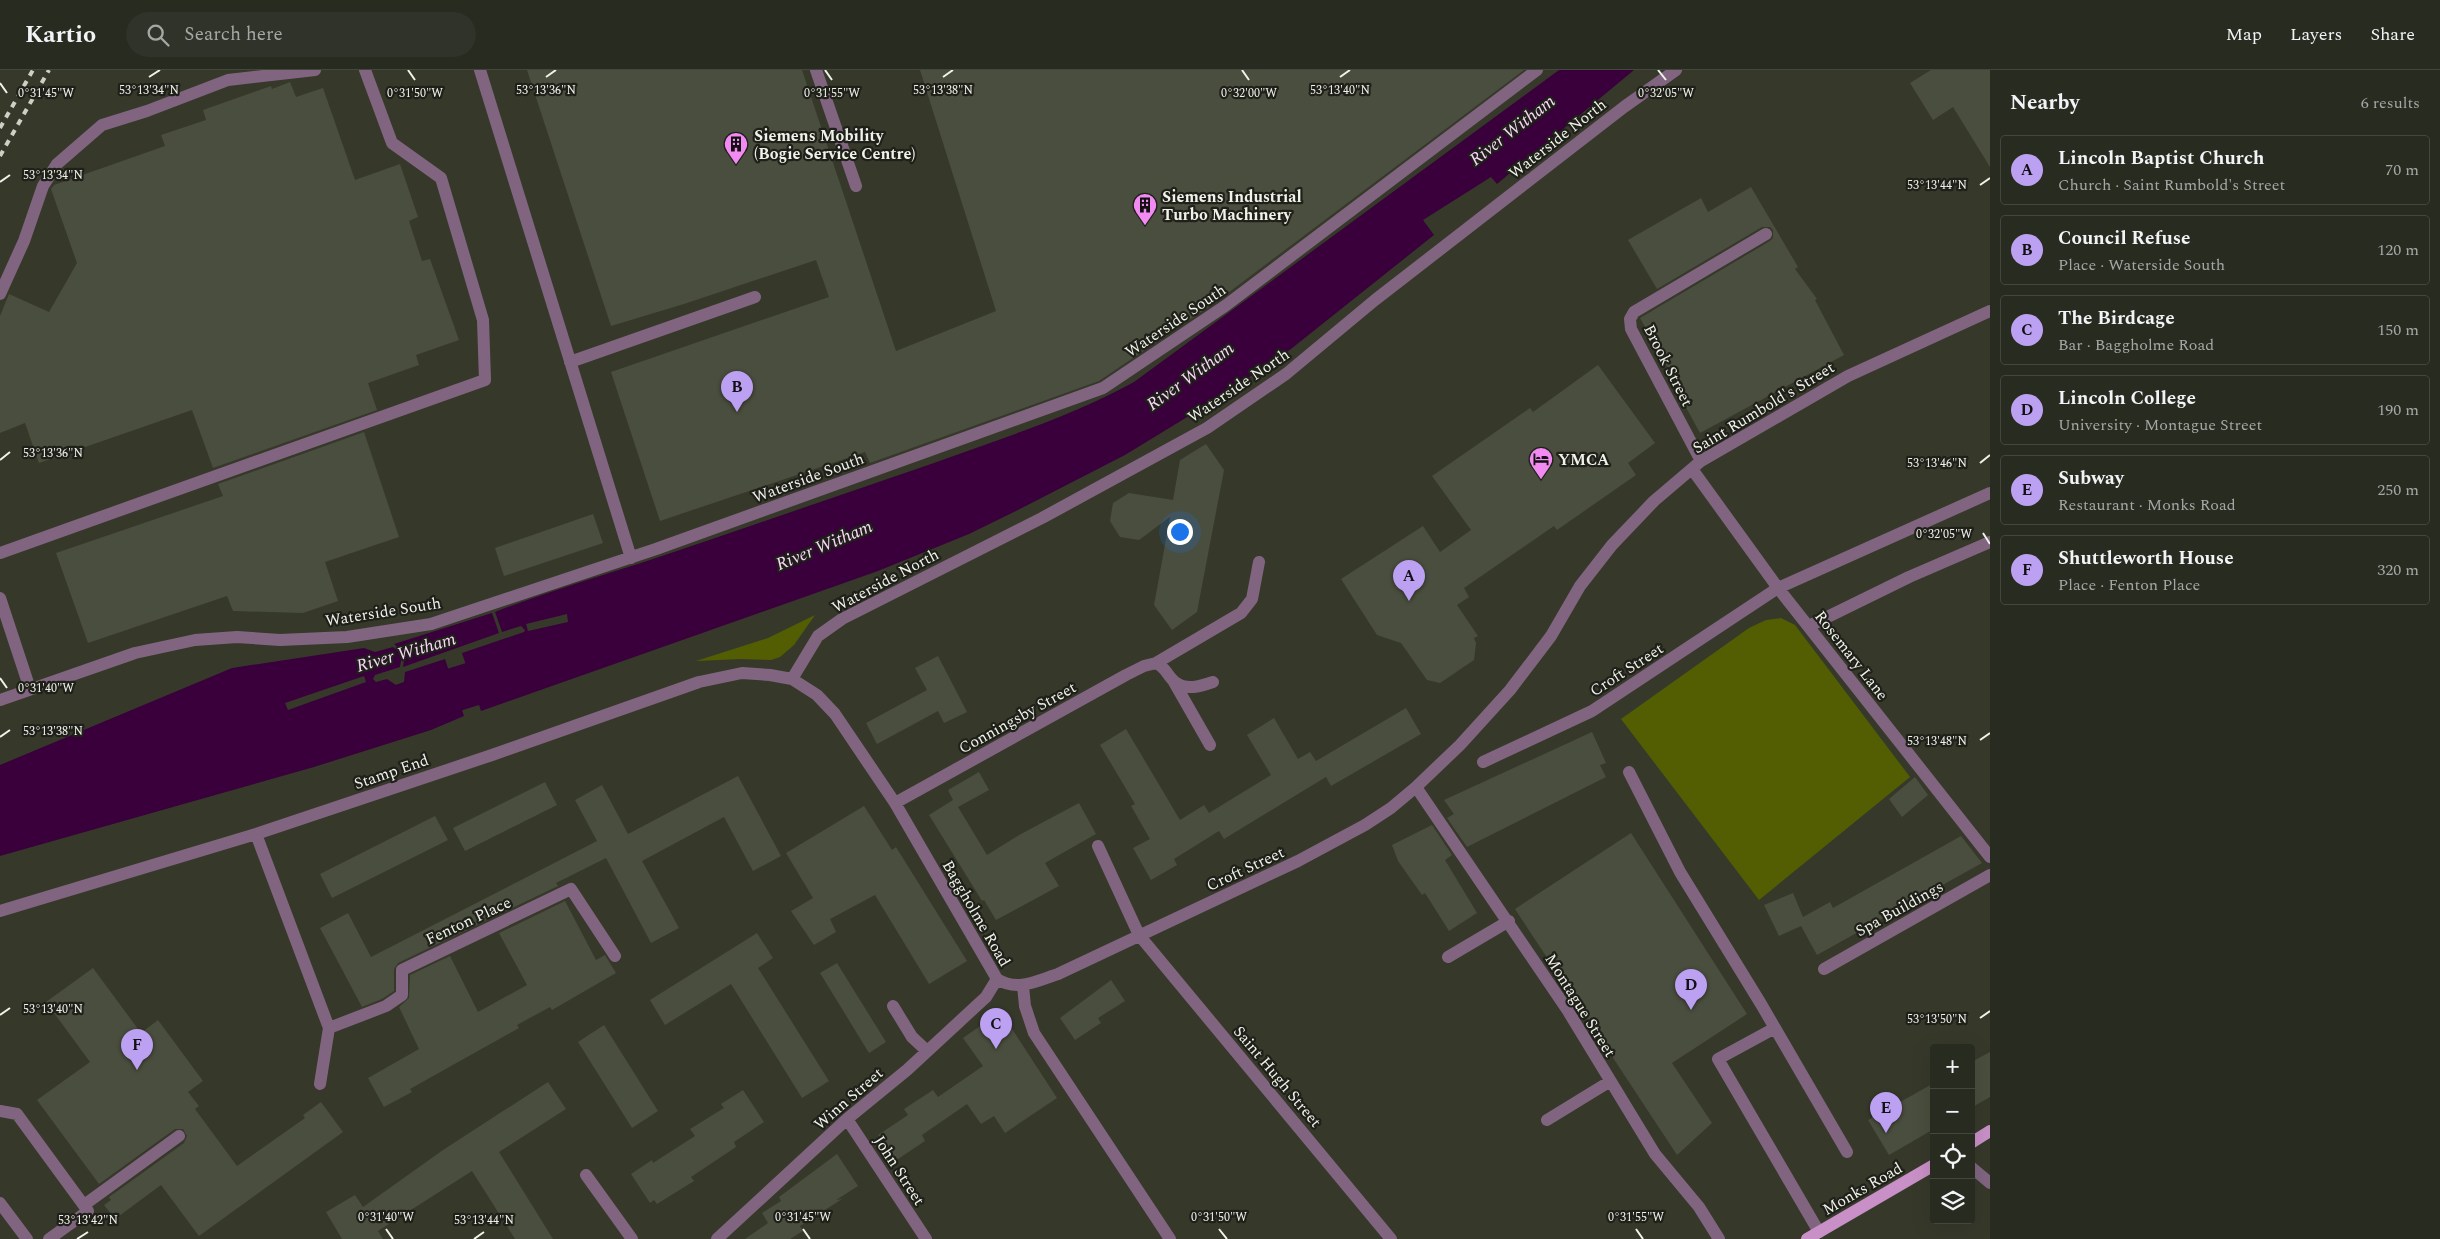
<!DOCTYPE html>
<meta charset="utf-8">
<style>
:root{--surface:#282b20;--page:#303329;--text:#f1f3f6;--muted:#a5a7a5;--line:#44473e;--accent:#bca0f2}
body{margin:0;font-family:Spectral,serif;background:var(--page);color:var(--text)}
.controls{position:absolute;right:15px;bottom:15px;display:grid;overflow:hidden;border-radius:5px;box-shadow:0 5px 20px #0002}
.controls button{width:45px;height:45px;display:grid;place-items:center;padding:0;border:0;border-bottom:1px solid var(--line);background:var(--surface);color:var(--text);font:25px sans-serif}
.you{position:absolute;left:1179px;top:461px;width:18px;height:18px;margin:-12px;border:4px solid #fff;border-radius:50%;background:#1a73e8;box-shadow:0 0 0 8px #1a73e833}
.badge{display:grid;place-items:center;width:32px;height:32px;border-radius:50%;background:var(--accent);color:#111;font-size:16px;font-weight:700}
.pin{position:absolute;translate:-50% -41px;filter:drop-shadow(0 1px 2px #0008)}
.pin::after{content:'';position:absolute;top:26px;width:18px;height:15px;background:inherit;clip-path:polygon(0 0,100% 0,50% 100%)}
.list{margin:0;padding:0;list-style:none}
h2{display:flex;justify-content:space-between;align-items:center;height:65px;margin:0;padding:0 20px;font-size:21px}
h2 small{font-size:16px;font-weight:400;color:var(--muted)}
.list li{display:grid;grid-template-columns:32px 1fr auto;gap:15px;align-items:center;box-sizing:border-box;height:70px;margin:0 10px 10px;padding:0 10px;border:1px solid var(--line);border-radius:5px}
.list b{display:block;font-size:19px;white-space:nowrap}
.list p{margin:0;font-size:16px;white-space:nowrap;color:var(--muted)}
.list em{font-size:16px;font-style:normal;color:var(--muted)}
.icon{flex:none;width:28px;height:28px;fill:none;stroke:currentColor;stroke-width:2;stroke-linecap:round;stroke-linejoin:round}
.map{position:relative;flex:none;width:1990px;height:1169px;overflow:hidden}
header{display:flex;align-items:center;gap:30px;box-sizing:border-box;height:70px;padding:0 25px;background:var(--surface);border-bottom:1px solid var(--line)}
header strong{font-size:24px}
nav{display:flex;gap:28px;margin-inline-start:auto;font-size:18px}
.search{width:350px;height:45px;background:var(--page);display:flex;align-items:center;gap:12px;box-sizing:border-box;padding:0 18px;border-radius:28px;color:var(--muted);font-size:19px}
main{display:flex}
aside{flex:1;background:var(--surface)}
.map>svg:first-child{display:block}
.green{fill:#535e03}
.water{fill:#39003b}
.pier{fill:#36392a}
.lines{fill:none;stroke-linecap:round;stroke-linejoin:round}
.river{stroke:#39003b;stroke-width:44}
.building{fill:#4a4e3e}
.minor{stroke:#816580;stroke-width:12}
.major{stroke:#c890c7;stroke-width:12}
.rail{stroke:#cdd0c5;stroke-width:4;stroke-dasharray:6 6;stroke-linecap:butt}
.ticks{fill:none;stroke:#f0f3e9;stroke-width:2}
.labels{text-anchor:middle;stroke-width:4.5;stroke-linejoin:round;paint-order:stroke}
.poi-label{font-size:16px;font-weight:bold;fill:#f0f3e9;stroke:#1e2019;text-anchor:start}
.street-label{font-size:16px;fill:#f0f3e9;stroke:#1e2019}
.water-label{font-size:18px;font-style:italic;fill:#fad7f9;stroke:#1e2019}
.ticks-label{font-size:12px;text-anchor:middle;fill:#f0f3e9;stroke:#1e2019;stroke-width:4.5;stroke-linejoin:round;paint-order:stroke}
</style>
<header>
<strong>Kartio</strong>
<div class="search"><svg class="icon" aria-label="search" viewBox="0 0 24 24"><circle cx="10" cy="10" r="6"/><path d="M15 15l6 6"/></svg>Search here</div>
<nav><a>Map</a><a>Layers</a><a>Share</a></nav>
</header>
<main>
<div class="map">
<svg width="1990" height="1169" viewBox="0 0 1990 1169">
<rect width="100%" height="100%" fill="#36392a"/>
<path class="green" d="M 815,545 L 794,575 L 780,587 L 771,590 L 740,589 L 696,591 L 768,568 Z
M 1781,548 L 1795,555 L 1910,707 L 1759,830 L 1621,649 L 1749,558 L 1766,550 Z"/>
<path class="water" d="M 1559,0 L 1634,0 L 1497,114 L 1491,107 L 1423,150 L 1434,165 L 1291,279 L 1220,327 L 1125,385 L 1016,441 L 969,464 L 878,501 L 481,641 L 462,583 L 524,562 L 525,560 L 521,556 L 502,562 L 495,542 C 549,521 604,505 659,487 C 750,456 841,425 931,394 C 1000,369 1070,347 1134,312 Z
M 492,543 L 499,563 L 403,597 L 405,584 L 394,574 Z
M 393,577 L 402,585 L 400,597 L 375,605 L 373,609 L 376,612 L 387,609 L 396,615 L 404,612 L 405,602 L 445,589 L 464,646 L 431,660 L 314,697 L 0,786 L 0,695 L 232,598 L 364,578 L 375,582 Z"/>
<path class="pier" d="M 567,544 L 568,552 L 528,561 L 526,554 Z
M 364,606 L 366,612 L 288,640 L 285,633 Z"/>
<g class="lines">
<path class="river" d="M 399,637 L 530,596"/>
</g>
<path class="building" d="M 527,0 L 802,0 L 896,281 L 996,241 L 920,0 L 1524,0 L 1220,229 L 1099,311 L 870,393 L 865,382 L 660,451 L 611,302 L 829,227 L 816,190 L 684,234 L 611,256 Z
M 1931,0 L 1990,0 L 1990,97 L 1953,37 L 1933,50 L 1910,13 Z
M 290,12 L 296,27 L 323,18 L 355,110 L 400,94 L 418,147 L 409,151 L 422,191 L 430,189 L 459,270 L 416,285 L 419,295 L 368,313 L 377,340 L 213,398 L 192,340 L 39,393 L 25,353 L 0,363 L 0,246 L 9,224 L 49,242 L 77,193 L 51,119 L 54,115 L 165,76 L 161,65 L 206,50 L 203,40 L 271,16 L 272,19 Z
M 1751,117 L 1798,197 L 1795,199 L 1817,229 L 1815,230 L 1844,285 L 1700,363 L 1682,330 L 1684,329 L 1666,302 L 1669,300 L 1640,248 L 1770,171 L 1773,168 L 1773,160 L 1770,157 L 1762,157 L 1657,219 L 1628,170 L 1701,128 L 1708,142 Z
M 1598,295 L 1655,373 L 1628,393 L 1636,405 L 1557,460 L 1554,456 L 1464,518 L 1469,527 L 1457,535 L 1478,566 L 1474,568 L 1476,573 L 1474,590 L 1440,613 L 1427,610 L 1401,573 L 1377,565 L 1341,509 L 1423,456 L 1440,482 L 1471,460 L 1432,406 L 1530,338 L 1533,342 Z
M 364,362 L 399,467 L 325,492 L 338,531 L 303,543 L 233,541 L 227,526 L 88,573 L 56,483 L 223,426 L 218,414 Z
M 1206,374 L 1224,400 L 1197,542 L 1172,560 L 1154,535 L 1170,447 L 1139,470 L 1120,467 L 1110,451 L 1113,433 L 1129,423 L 1173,430 L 1180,390 Z
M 593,444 L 603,473 L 504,506 L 495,478 Z
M 938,586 L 967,642 L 944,653 L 938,641 L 877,674 L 866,653 L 927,620 L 915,598 Z
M 1406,638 L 1421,664 L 1331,716 L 1326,707 L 1224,769 L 1219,761 L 1174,789 L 1177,795 L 1151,810 L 1133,778 L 1150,769 L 1131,736 L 1135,734 L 1100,675 L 1126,659 L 1180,750 L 1204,735 L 1209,743 L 1271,705 L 1247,665 L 1274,648 L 1298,689 L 1310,682 L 1316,691 Z
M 1592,662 L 1606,693 L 1600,695 L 1606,707 L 1467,777 L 1447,748 L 1454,744 L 1444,730 Z
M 979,702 L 989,720 L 958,737 L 987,785 L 1021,764 L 1079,733 L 1096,764 L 1045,793 L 1059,816 L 996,850 L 984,830 L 982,831 L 929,745 L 953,730 L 948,720 Z
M 738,706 L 781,786 L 753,801 L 724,747 L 642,791 L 679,858 L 651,873 L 606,788 L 556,813 L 558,816 L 398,893 L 394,899 L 394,921 L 382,929 L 362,937 L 320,858 L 348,843 L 371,887 L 597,771 L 575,730 L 602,715 L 628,764 Z
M 1915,707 L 1928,725 L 1902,747 L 1889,729 Z
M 545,712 L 557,735 L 465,781 L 453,758 Z
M 864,736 L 892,780 L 896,777 L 967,891 L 929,914 L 875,825 L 830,849 L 836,862 L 814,875 L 791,841 L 813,828 L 786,783 Z
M 435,746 L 448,770 L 332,828 L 320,804 Z
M 1432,755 L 1452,785 L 1445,790 L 1477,843 L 1449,861 L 1425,823 L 1422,825 L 1398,791 L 1392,775 Z
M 1631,763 L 1747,944 L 1672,993 L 1712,1053 L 1677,1085 L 1515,839 Z
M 1961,766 L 1982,793 L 1817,885 L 1801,856 L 1779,866 L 1764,835 L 1793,823 L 1803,847 L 1830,832 L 1833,838 Z
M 565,831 L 596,890 L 605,885 L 616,903 L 552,940 L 550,937 L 517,955 L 519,958 L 410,1019 L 412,1022 L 384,1037 L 368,1008 L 419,979 L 399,937 L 409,928 L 410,905 L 450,886 L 478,942 L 527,915 L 499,863 Z
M 757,863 L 773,888 L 758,898 L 829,1011 L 802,1028 L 731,914 L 665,955 L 650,930 Z
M 837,893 L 886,972 L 869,983 L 820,903 Z
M 93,898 L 141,963 L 158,950 L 203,1011 L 188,1022 L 199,1036 L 195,1039 L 237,1096 L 305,1048 L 303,1045 L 321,1032 L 343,1062 L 199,1166 L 161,1115 L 115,1149 L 104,1135 L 111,1130 L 109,1127 L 184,1073 L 187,1066 L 183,1059 L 175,1059 L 99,1114 L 37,1030 L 90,992 L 46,932 Z
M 1111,910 L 1125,931 L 1098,948 L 1101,953 L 1075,970 L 1060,948 Z
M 996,945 L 1005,948 L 1057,1028 L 1005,1063 L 994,1046 L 981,1054 L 967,1034 L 922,1065 L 925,1071 L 895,1091 L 878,1065 L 908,1045 L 904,1039 L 933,1020 L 938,1027 L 983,996 L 963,968 Z
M 604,955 L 658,1041 L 632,1058 L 578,972 Z
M 1990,982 L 1990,1027 L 1971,1038 L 1971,992 Z
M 548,1012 L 566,1039 L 499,1082 L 553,1169 L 515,1169 L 472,1101 L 378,1161 L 383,1169 L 342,1169 L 326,1142 L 355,1125 L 363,1137 L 443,1080 Z
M 1934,1013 L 1934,1059 L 1889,1085 L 1868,1050 Z
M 743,1020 L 764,1052 L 734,1072 L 736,1077 L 691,1107 L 694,1111 L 657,1134 L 654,1130 L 650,1133 L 631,1104 L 652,1090 L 653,1093 L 695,1066 L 690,1059 L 724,1038 L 721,1034 Z
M 837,1084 L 858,1116 L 836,1130 L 842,1129 L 800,1156 L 803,1161 L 790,1169 L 745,1169 L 768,1153 L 762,1143 L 781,1131 L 779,1127 Z"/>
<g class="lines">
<path class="minor" d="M 480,0 L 631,488
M 816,0 L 856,116
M 0,224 L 24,171 L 43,116 L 57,94 L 102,55 L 147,41 L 228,10 L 315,0
M 570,292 L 755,227
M 1701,391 L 1631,259 L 1630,249 L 1634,242 L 1766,164
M 1692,399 L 1778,518 L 1990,787
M 0,483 L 485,310 L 483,250 L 441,108 L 392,73 L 365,0
M 0,528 L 30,619
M 1809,556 L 1909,507 L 1990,472
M 1156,593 C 1166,597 1167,606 1175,612 C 1187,621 1201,616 1213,612
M 792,609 L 818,566 L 842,549 L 1042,448 L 1207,358 L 1286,304 L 1375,230 L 1624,37 L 1676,0
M 1174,612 L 1210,675
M 0,630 L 135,583 L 195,570 L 237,567 L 280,570 L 347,567 L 431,554 L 656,479 L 1103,318 L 1225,236 L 1537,0
M 1483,692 L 1592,641 L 1778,518 L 1990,423
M 1629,702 L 1680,802 L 1761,934 L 1847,1082
M 1416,717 L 1568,941 L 1655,1084 L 1699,1137 L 1719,1169
M 895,733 L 1126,605 L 1144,596 L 1156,593 L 1241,543 L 1252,529 L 1259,492
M 256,764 L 329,958 L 320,1014
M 1098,776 L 1139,865 L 1391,1169
M 0,841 L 256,764 L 492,685 L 699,612 L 742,603 L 770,605 L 792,609 L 817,625 L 835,644 L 895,733 L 997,909 C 1017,922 1037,911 1058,904 L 1298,791 L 1365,755 L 1391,738 L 1416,717 L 1460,675 L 1510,620 L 1551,566 L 1580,516 L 1612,475 L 1654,431 L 1701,391 L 1848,306 L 1990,241
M 1448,887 L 1509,851
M 1824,899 L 1990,805
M 1023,916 L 1025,936 L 1034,963 L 1170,1169
M 893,936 L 912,967 L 927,981
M 329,958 L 386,936 L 402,925 L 402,900 L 571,819 L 615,886
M 1775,958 L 1718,989 L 1819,1162
M 0,1041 L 17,1044 L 88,1141 L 49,1169
M 847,1049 L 926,1169
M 1547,1050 L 1609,1012
M 1971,1097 L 1990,1113
M 586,1105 L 632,1169
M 0,1133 L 27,1169
M 84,1135 L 179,1066
M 717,1169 L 847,1049 L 907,1000 L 960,951 L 986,927 L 997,909"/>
<path class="major" d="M 1971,1073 L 1990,1061
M 1807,1169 L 1934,1095"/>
<path class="rail" d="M 0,58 L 33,0
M 0,86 L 49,0"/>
</g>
<path class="ticks" d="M 408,0 L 415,10M 825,0 L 832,10M 1242,0 L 1249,10M 1658,0 L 1666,10M 149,7 L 160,0M 546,7 L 556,0M 943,7 L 953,0M 1340,7 L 1350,0M 0,13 L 7,23M 0,112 L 10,105M 1980,115 L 1990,108M 0,390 L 10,382M 1980,393 L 1990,385M 1983,463 L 1990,474M 0,608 L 7,618M 0,667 L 10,660M 1980,670 L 1990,663M 0,945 L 10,938M 1980,948 L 1990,941M 386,1159 L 393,1169M 803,1159 L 810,1169M 1219,1159 L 1227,1169M 1636,1159 L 1643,1169M 77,1169 L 88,1162M 474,1169 L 484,1162"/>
<defs>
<g id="building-pin" transform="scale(1.25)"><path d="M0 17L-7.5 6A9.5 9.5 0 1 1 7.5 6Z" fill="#f38af2" stroke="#1e2019"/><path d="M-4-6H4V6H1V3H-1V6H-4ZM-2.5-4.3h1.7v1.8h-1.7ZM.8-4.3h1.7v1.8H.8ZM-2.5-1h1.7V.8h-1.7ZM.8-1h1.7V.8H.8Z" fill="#111"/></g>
<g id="hotel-pin" transform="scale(1.25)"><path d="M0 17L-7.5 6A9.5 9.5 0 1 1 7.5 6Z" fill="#f38af2" stroke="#1e2019"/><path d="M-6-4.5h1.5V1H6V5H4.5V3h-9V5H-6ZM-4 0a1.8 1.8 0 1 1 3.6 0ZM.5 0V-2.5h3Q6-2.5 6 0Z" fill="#111"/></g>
</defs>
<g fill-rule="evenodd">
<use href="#building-pin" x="736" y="74"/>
<use href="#building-pin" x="1145" y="135"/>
<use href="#hotel-pin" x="1541" y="389"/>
</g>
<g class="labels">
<g class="poi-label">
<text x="754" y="71">Siemens Mobility<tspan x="754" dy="18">(Bogie Service Centre)</tspan></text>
<text x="1162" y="132">Siemens Industrial<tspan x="1162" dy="18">Turbo Machinery</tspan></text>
<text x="1558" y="395">YMCA</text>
</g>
<g class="street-label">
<text transform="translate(1557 68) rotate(-38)" y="6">Waterside North</text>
<text transform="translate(1175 250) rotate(-34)" y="6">Waterside South</text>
<text transform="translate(1669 295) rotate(63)" y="6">Brook Street</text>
<text transform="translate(1238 315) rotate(-34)" y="6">Waterside North</text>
<text transform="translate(1763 337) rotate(-31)" y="6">Saint Rumbold's Street</text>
<text transform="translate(808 407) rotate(-20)" y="6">Waterside South</text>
<text transform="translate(885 510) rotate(-28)" y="6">Waterside North</text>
<text transform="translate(383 541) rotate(-9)" y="6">Waterside South</text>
<text transform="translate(1852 585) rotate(52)" y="6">Rosemary Lane</text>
<text transform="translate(1626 599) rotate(-33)" y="6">Croft Street</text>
<text transform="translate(1017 647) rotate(-29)" y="6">Conningsby Street</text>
<text transform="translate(391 701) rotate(-19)" y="6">Stamp End</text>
<text transform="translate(1245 798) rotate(-25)" y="6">Croft Street</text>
<text transform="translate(1899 838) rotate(-29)" y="6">Spa Buildings</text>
<text transform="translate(977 843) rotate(60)" y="6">Baggholme Road</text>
<text transform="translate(468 850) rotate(-25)" y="6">Fenton Place</text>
<text transform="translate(1581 935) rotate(58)" y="6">Montague Street</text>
<text transform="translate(1278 1006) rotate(50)" y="6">Saint Hugh Street</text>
<text transform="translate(848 1028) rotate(-41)" y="6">Winn Street</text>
<text transform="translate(900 1100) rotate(57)" y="6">John Street</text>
<text transform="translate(1862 1118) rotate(-30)" y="6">Monks Road</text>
</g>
<g class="water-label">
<text transform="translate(1512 60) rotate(-38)" y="6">River Witham</text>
<text transform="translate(1190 306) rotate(-36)" y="6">River Witham</text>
<text transform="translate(824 475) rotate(-23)" y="6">River Witham</text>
<text transform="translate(406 582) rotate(-16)" y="6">River Witham</text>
</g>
</g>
<g class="ticks-label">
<text x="546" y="24">53°13'36"N</text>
<text x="943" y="24">53°13'38"N</text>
<text x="149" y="24">53°13'34"N</text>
<text x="1340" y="24">53°13'40"N</text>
<text x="832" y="27">0°31'55"W</text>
<text x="1249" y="27">0°32'00"W</text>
<text x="1666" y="27">0°32'05"W</text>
<text x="415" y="27">0°31'50"W</text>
<text x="46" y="27">0°31'45"W</text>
<text x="53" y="109">53°13'34"N</text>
<text x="1937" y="119">53°13'44"N</text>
<text x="53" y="387">53°13'36"N</text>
<text x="1937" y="397">53°13'46"N</text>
<text x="1944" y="468">0°32'05"W</text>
<text x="46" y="622">0°31'40"W</text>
<text x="53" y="665">53°13'38"N</text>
<text x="1937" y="675">53°13'48"N</text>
<text x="53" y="943">53°13'40"N</text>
<text x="1937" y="953">53°13'50"N</text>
<text x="386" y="1151">0°31'40"W</text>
<text x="803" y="1151">0°31'45"W</text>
<text x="1219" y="1151">0°31'50"W</text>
<text x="1636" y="1151">0°31'55"W</text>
<text x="88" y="1154">53°13'42"N</text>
<text x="484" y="1154">53°13'44"N</text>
</g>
</svg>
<div class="controls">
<button>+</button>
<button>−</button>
<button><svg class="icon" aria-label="locate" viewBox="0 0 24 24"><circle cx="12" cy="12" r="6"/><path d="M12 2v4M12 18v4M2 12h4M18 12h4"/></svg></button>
<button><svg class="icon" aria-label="layers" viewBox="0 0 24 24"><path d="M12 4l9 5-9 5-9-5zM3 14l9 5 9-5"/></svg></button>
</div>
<div class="you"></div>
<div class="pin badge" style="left:1409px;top:531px">A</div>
<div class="pin badge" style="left:737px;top:342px">B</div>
<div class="pin badge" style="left:996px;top:979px">C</div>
<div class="pin badge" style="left:1691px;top:940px">D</div>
<div class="pin badge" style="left:1886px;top:1063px">E</div>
<div class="pin badge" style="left:137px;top:1000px">F</div>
</div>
<aside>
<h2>Nearby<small>6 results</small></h2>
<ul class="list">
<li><span class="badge">A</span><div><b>Lincoln Baptist Church</b><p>Church · Saint Rumbold's Street</p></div><em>70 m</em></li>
<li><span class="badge">B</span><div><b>Council Refuse</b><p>Place · Waterside South</p></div><em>120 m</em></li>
<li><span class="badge">C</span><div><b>The Birdcage</b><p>Bar · Baggholme Road</p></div><em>150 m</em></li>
<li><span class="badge">D</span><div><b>Lincoln College</b><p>University · Montague Street</p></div><em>190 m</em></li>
<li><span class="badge">E</span><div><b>Subway</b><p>Restaurant · Monks Road</p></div><em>250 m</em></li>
<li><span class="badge">F</span><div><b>Shuttleworth House</b><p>Place · Fenton Place</p></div><em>320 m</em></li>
</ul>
</aside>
</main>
